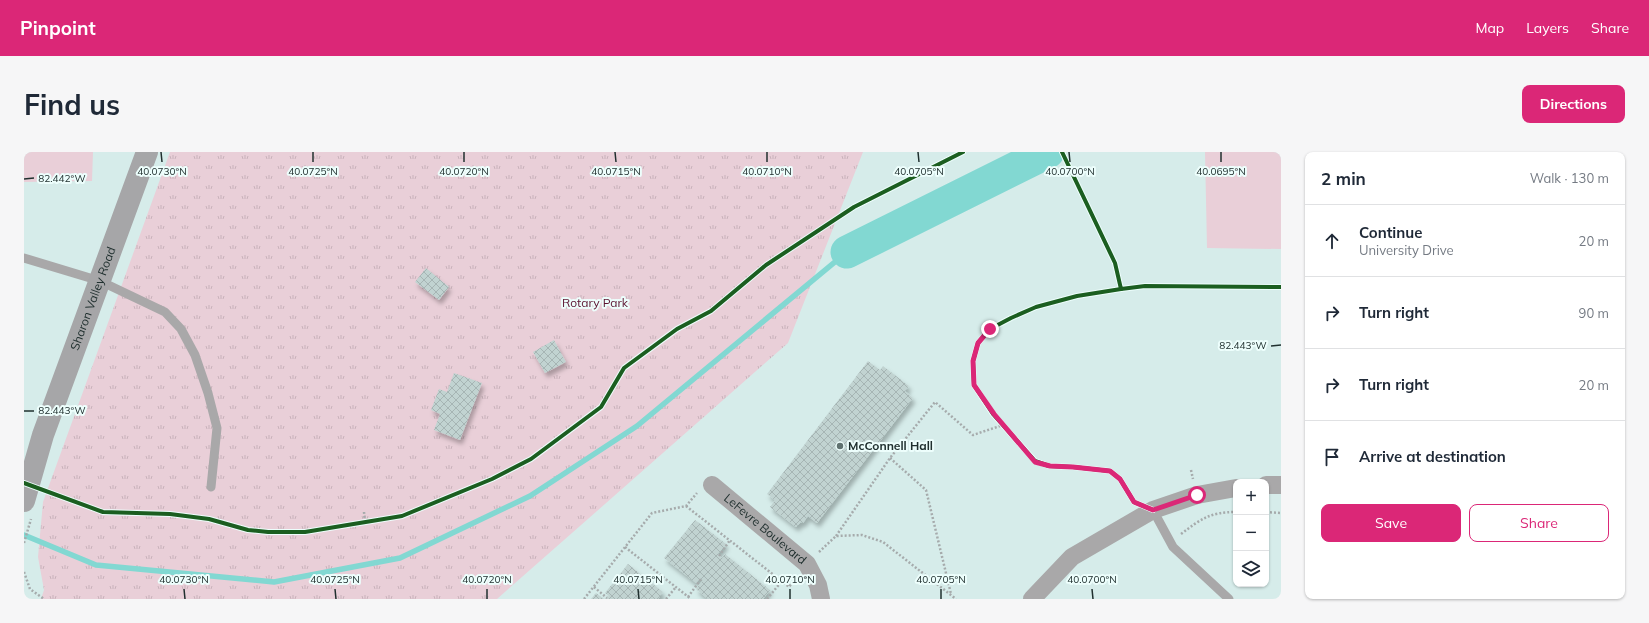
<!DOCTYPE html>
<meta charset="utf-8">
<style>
:root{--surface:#fff;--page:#f6f6f7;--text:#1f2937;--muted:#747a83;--line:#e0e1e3;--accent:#db2777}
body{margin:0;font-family:Mulish,sans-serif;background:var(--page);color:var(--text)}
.controls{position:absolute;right:12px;bottom:12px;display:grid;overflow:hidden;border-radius:8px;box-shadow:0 1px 3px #0004}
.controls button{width:36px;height:36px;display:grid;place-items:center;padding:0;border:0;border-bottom:1px solid var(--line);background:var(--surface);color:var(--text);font:20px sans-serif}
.stop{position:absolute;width:12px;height:12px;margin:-9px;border:3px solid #db2777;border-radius:50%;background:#fff}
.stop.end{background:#db2777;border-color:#fff;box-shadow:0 1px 4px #0008}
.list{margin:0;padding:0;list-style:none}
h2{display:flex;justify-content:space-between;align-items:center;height:52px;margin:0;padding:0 16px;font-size:17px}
h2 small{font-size:13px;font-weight:400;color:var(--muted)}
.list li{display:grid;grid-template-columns:26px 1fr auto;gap:12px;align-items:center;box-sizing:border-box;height:72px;padding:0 16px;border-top:1px solid var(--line)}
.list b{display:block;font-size:15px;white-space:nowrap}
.list p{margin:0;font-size:13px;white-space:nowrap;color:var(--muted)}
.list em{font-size:13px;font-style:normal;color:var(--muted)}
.actions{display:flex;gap:8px;padding:12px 16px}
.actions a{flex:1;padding:9px 0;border:1px solid var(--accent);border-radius:8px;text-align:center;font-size:14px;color:var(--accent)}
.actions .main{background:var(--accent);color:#fff}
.icon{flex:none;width:22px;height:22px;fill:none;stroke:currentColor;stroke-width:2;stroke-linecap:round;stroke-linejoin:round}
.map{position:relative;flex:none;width:1257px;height:447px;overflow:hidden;border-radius:8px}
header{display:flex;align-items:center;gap:24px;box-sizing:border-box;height:56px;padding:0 20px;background:var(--accent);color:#fff}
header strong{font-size:19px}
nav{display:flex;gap:22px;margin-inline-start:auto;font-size:14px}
.intro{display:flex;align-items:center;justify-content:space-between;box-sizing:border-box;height:96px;padding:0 24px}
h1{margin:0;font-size:28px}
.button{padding:10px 18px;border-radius:8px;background:var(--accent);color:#fff;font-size:14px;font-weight:700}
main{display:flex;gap:24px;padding:0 24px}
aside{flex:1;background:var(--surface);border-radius:8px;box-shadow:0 1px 3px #0004}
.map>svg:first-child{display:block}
.grass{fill:#e9cfd8}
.park{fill:url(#park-tufts)}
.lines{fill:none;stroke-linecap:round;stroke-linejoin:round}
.stream{stroke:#82d8d2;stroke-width:5.5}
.river{stroke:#82d8d2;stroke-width:33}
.building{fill:url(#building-cross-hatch);filter:url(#shadow)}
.path{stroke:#a6abac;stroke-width:2.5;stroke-dasharray:2 2;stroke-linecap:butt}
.lane{stroke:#a9a8a9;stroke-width:9}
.street{stroke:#a9a8a9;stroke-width:18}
.secondary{stroke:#a6a6a8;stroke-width:22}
.cycleway-casing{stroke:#edfefc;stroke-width:6}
.cycleway{stroke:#1b5e20;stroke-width:4}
.route{stroke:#db2777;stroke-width:5}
.ticks{fill:none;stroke:#20302f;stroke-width:1.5}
.poi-dot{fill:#607270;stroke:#edfefc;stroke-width:1.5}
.labels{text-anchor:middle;stroke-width:4;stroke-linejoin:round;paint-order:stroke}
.street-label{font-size:12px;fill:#20302f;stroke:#edfefc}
.park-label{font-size:12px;fill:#5b122f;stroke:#edfefc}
.poi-label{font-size:12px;font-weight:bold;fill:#20302f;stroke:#edfefc;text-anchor:start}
.ticks-label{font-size:10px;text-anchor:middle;fill:#20302f;stroke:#edfefc;stroke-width:4;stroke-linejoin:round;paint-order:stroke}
</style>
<header>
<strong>Pinpoint</strong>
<nav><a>Map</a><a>Layers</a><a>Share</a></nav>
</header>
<div class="intro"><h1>Find us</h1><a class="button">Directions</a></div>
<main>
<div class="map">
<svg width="1257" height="447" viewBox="0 0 1257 447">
<defs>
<pattern id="park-tufts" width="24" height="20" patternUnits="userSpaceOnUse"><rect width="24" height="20" fill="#e9cfd8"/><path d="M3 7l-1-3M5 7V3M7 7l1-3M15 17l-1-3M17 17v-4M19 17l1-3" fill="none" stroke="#c8b2ba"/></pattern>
<pattern id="building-cross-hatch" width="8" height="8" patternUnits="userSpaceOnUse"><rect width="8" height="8" fill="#c1d3d1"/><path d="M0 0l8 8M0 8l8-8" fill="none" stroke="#a6b5b4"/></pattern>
<filter id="shadow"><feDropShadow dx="2.5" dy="4.5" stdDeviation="2" flood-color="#0004"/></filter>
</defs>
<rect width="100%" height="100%" fill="#d6ecea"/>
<g class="grass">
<path d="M0,0H69L68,29L0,30Z"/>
<path d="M1181,0H1257V97L1183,96Z"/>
</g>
<path class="park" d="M146,0H839L764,191L473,447H17L20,438L14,405L19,350Z"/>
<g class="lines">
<path class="stream" d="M0,383L72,413L250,430L376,406L506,344L613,274L823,100"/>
<path class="river" d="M823,100L1024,0"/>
</g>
<g class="building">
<path d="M402,116L425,135L415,148L391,130Z"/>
<path d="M530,188L542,210L521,221L509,200Z"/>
<path d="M844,209L856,218L859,214L885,234L881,239L889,246L793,371L784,364L779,371L777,370L772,375L746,355L751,348L743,342Z"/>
<path d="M430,221L458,231L436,288L410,278L416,262L407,258L415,237L423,240Z"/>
<path d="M671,368L702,392L694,402L698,406L701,402L746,438L739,447H684L672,437L679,428L676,426L672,431L640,406Z"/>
<path d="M604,412L639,440L634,447H582L585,444L581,441Z"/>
<path d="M572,441L580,447H567Z"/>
</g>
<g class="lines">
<g class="path">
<path d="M866,306L902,338L927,442"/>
<path d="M1167,318L1169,327"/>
<path d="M662,354L765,435L770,428"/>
<path d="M340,360L341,370"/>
<path d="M1242,360L1257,361"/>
<path d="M1157,382C1177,367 1186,360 1212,360"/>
<path d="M812,384L866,306L911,250L949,283L979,273"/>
<path d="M0,391L7,367"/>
<path d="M601,395L667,447"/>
<path d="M795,400L812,384L838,383L859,390L932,447"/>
<path d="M695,404L706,388"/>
<path d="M0,420L6,437L20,447"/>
<path d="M570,435L583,446"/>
<path d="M664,445L677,427"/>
<path d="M560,447L628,361L662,354L673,341"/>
<path d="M642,447L652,435"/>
<path d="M743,447L758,429"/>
</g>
<g class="lane">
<path d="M0,106L76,129L141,160L157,177L171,203L184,241L193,276L187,335"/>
<path d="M1129,358L1149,395L1205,447"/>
</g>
<g class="street">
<path id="s1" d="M688,333L783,412L794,433L797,447"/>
<path d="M1242,333H1257"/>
<path d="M1008,447L1048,405L1129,358L1173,343L1212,336"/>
</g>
<path class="secondary" id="s2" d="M0,349L19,283L123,0"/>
<g class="cycleway-casing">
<g id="cycleway">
<path d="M1038,0L1091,111L1097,137L1121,134L1257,135"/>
<path d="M1097,137L1053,144L1012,155L987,166L966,177L954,191L949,209L950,233L969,262L1011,309L1025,314L1049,315L1086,319L1096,327L1110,350L1129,358"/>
<path d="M0,331L79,360L146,362L185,367L224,378L244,380H281L378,364L468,327L507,307L577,255L600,216L653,177L687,159L742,113L830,55L939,0"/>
</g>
</g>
<use href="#cycleway" class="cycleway"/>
</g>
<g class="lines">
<path class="route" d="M966,177L954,191L949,209L950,233L970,262L1011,310L1026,314L1049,315L1086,319L1096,327L1110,350L1129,358L1173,343"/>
</g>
<path class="ticks" d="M137,0L138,10M289,0V10M440,0V10M591,0L592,10M743,0V10M894,0L895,10M1045,0L1046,10M1197,0V10M0,27L10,26M1247,194L1257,193M0,259H10M160,437L161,447M311,437L312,447M463,437V447M614,437L615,447M766,437V447M917,437V447M1068,437L1069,447"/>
<circle class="poi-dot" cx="816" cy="294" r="4"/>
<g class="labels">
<g class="street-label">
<text dy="4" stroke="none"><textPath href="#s2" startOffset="214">Sharon Valley Road</textPath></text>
<text dy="4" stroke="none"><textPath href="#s1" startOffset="69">LeFevre Boulevard</textPath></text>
</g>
<g class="park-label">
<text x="571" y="155">Rotary Park</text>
</g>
<g class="poi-label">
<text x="824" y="298">McConnell Hall</text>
</g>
</g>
<g class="ticks-label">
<text x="138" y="23">40.0730°N</text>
<text x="289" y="23">40.0725°N</text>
<text x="440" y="23">40.0720°N</text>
<text x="592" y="23">40.0715°N</text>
<text x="743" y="23">40.0710°N</text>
<text x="895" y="23">40.0705°N</text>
<text x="1046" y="23">40.0700°N</text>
<text x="1197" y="23">40.0695°N</text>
<text x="38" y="30">82.442°W</text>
<text x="1219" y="197">82.443°W</text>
<text x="38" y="262">82.443°W</text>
<text x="160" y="431">40.0730°N</text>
<text x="311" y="431">40.0725°N</text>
<text x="463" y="431">40.0720°N</text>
<text x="614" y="431">40.0715°N</text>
<text x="766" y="431">40.0710°N</text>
<text x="917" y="431">40.0705°N</text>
<text x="1068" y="431">40.0700°N</text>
</g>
</svg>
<div class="controls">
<button>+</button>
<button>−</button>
<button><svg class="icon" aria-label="layers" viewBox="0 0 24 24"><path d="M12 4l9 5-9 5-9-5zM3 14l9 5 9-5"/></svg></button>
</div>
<div class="stop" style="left:1173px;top:343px"></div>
<div class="stop end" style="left:966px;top:177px"></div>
</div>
<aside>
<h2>2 min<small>Walk · 130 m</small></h2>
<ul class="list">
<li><svg class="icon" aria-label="ahead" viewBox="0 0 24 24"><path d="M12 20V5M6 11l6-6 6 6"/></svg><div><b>Continue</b><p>University Drive</p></div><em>20 m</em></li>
<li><svg class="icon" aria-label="right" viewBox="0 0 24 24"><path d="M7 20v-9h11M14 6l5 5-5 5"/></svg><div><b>Turn right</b></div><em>90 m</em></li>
<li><svg class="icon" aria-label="right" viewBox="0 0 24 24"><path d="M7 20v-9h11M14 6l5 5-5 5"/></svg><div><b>Turn right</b></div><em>20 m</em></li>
<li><svg class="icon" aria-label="arrive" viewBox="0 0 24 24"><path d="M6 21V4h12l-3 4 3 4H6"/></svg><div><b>Arrive at destination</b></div></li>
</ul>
<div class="actions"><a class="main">Save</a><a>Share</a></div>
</aside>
</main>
